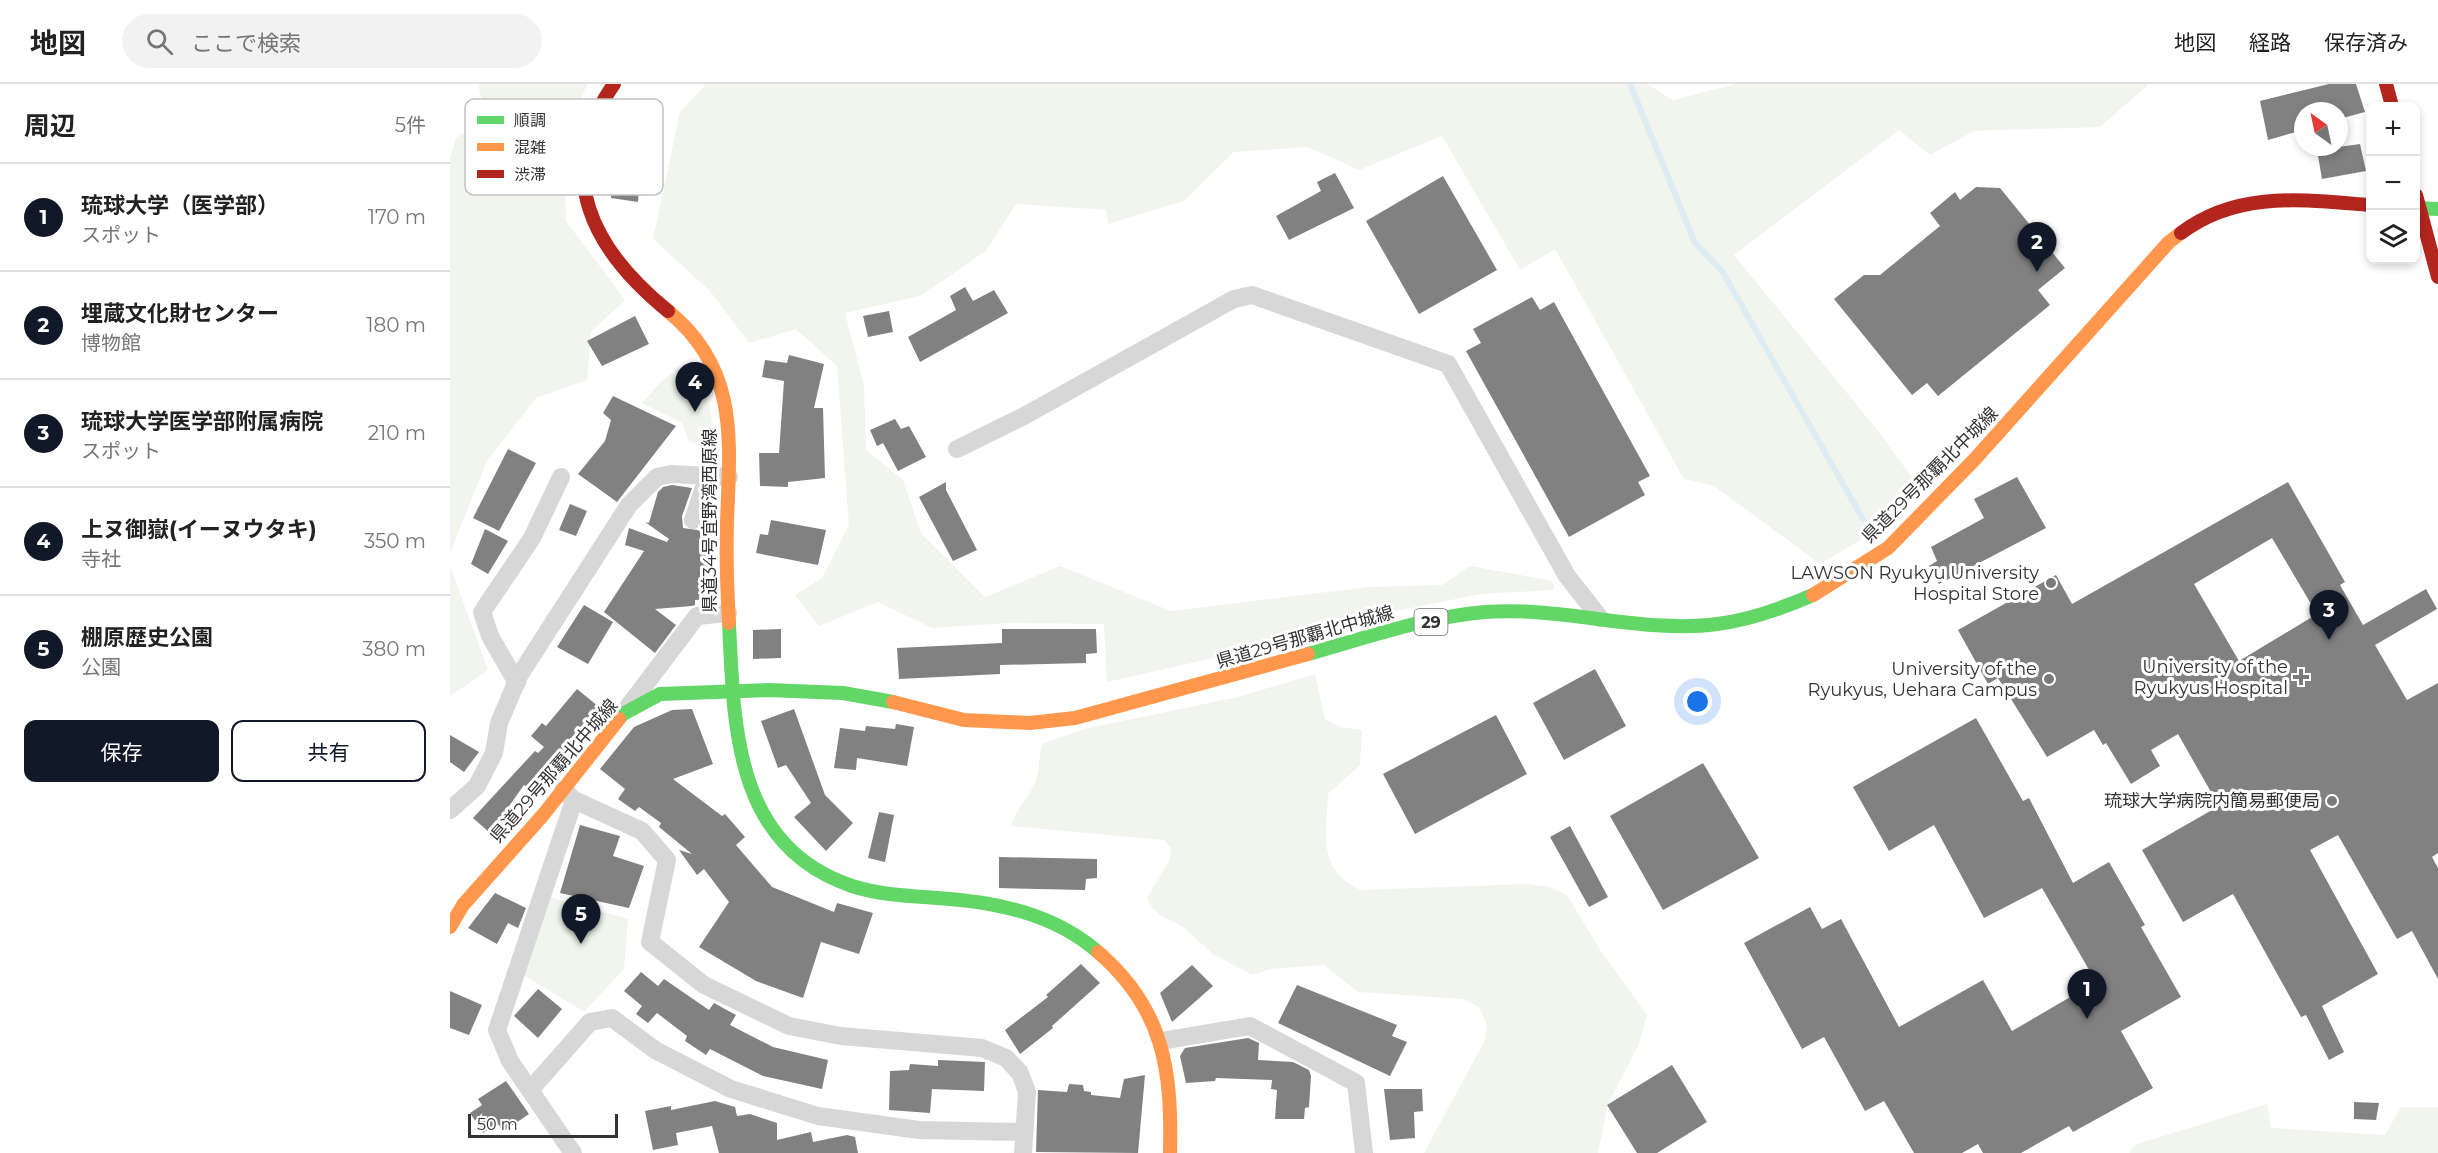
<!DOCTYPE html>
<html lang="ja">
<meta charset="utf-8">
<style>
:root{--surface:#fff;--page:#f2f2f2;--text:#222;--muted:#767676;--line:#e0e0e0;--accent:#111827}
body{margin:0;font-family:Montserrat,"Noto Sans JP",sans-serif;background:var(--page);color:var(--text)}
.controls{position:absolute;right:18px;top:18px;display:grid;overflow:hidden;border-radius:12px;box-shadow:0 3px 9px #0003}
.controls button{width:54px;height:54px;display:grid;place-items:center;padding:0;border:0;border-bottom:2px solid var(--line);background:var(--surface);color:var(--text);font:30px sans-serif}
.compass{position:absolute;left:1844px;top:18px;width:54px;height:54px;border-radius:50%;background:var(--surface);box-shadow:0 3px 9px #0003;rotate:327deg}
.scale{position:absolute;left:18px;bottom:15px;width:150px;box-sizing:border-box;padding-left:6px;border:3px solid #333;border-top:0;font-size:16px;line-height:21px;white-space:nowrap;color:#333;-webkit-text-stroke:4px #fff;paint-order:stroke}
.you{position:absolute;left:1248px;top:618px;width:21px;height:21px;margin:-15px;border:4px solid #fff;border-radius:50%;background:#1a73e8;box-shadow:0 0 0 9px #1a73e833}
.badge{display:grid;place-items:center;width:39px;height:39px;border-radius:50%;background:var(--accent);color:#fff;font-size:20px;font-weight:700}
.pin{position:absolute;translate:-50% -50px;filter:drop-shadow(0 2px 3px #0008)}
.pin::after{content:'';position:absolute;top:32px;width:21px;height:18px;background:inherit;clip-path:polygon(0 0,100% 0,50% 100%)}
.list{margin:0;padding:0;list-style:none}
h2{display:flex;justify-content:space-between;align-items:center;height:78px;margin:0;padding:0 24px;font-size:26px}
h2 small{font-size:20px;font-weight:400;color:var(--muted)}
.list li{display:grid;grid-template-columns:39px 1fr auto;gap:18px;align-items:center;box-sizing:border-box;height:108px;padding:0 24px;border-top:2px solid var(--line)}
.list b{display:block;font-size:22px;white-space:nowrap}
.list p{margin:0;font-size:20px;white-space:nowrap;color:var(--muted)}
.list em{font-size:20px;font-style:normal;color:var(--muted)}
.actions{display:flex;gap:12px;padding:18px 24px}
.actions a{flex:1;padding:14px 0;border:2px solid var(--accent);border-radius:12px;text-align:center;font-size:21px;color:var(--accent)}
.actions .main{background:var(--accent);color:#fff}
.icon{flex:none;width:33px;height:33px;fill:none;stroke:currentColor;stroke-width:2;stroke-linecap:round;stroke-linejoin:round}
.map{position:relative;flex:none;width:1988px;height:1069px;overflow:hidden}
header{display:flex;align-items:center;gap:36px;box-sizing:border-box;height:84px;padding:0 30px;background:var(--surface);border-bottom:2px solid var(--line)}
header strong{font-size:28px}
nav{display:flex;gap:33px;margin-inline-start:auto;font-size:21px}
.search{width:420px;height:54px;background:var(--page);display:flex;align-items:center;gap:15px;box-sizing:border-box;padding:0 21px;border-radius:33px;color:var(--muted);font-size:22px}
main{display:flex}
aside{flex:1;background:var(--surface)}
.map>svg:first-child{display:block}
.green{fill:#f1f5ed}
.lines{fill:none;stroke-linecap:round;stroke-linejoin:round}
.stream{stroke:#ddebf3;stroke-width:6}
.building{fill:#818181;fill-rule:evenodd}
.street{stroke:#d7d7d7;stroke-width:18}
.fast{stroke:#63d668;stroke-width:14}
.slow{stroke:#ff974d;stroke-width:14}
.jam{stroke:#b3261e;stroke-width:14}
.poi-dot{fill:#7a7a7a;stroke:#fff;stroke-width:2}
.labels{text-anchor:middle;stroke-width:6;stroke-linejoin:round;paint-order:stroke}
.shield{fill:#fff;stroke:#707070;stroke-width:1.5}
.shield-label{font-size:16px;font-weight:bold;fill:#333}
.street-label{font-size:18px;fill:#333;stroke:#fff}
.poi-label{font-size:18px;fill:#333;stroke:#fff;text-anchor:end}
.key{fill:#fff;stroke:#c2c2c2;stroke-width:1.5}
.key-label{font-size:16px;fill:#333}
</style>
<header>
<strong>地図</strong>
<div class="search"><svg class="icon" aria-label="search" viewBox="0 0 24 24"><circle cx="10" cy="10" r="6"/><path d="M15 15l6 6"/></svg>ここで検索</div>
<nav><a>地図</a><a>経路</a><a>保存済み</a></nav>
</header>
<main>
<aside>
<h2>周辺<small>5件</small></h2>
<ul class="list">
<li><span class="badge">1</span><div><b>琉球大学（医学部）</b><p>スポット</p></div><em>170 m</em></li>
<li><span class="badge">2</span><div><b>埋蔵文化財センター</b><p>博物館</p></div><em>180 m</em></li>
<li><span class="badge">3</span><div><b>琉球大学医学部附属病院</b><p>スポット</p></div><em>210 m</em></li>
<li><span class="badge">4</span><div><b>上ヌ御嶽(イーヌウタキ)</b><p>寺社</p></div><em>350 m</em></li>
<li><span class="badge">5</span><div><b>棚原歴史公園</b><p>公園</p></div><em>380 m</em></li>
</ul>
<div class="actions"><a class="main">保存</a><a>共有</a></div>
</aside>
<div class="map">
<svg width="1988" height="1069" viewBox="0 0 1988 1069">
<rect width="100%" height="100%" fill="#fff"/>
<g class="green">
<path d="M28,0H137L114,59L116,137L175,216L141,248L137,296L86,314L37,377L0,469V74L6,54L36,34Z"/>
<path d="M256,0H1197L1223,16L1286,0H1699L1650,43L1524,47L1480,71L1449,46L1284,171L1429,348L1469,403L1408,458L1370,480L1264,402L1234,395L1105,165L1070,186L992,52L909,86L858,63L784,68L734,117L658,140L656,126L566,120L536,167L470,212L395,229L414,301L416,366L453,396L471,449L535,513L610,482L721,527L918,503L992,501L1020,482L1103,497L1104,506L1031,510L871,542L759,575L657,598L654,540L560,539L482,544L428,518L369,542L345,511L372,494L399,441L387,282L346,245L299,259L260,207L203,155L230,28Z"/>
<path d="M229,283L243,288C262,322 265,325 258,364L239,357L232,339L192,319L211,298Z"/>
<path d="M0,482L38,586L0,612Z"/>
<path d="M865,590L875,635L891,643L912,646L910,681L878,710C876,752 867,785 911,806L1079,800L1100,803L1117,811L1151,867L1197,931L1189,960L1158,1020L1148,1069H974L1035,956L1037,941L1029,923L1013,915L908,908L874,881L821,885L803,891L764,871L733,843L710,831L701,823L697,814L720,775L721,764L714,756L561,742C566,724 584,708 587,692C590,681 589,671 592,660L634,645L788,613Z"/>
<path d="M100,813L178,835L174,885L134,928L75,892Z"/>
<path d="M1817,1020L1821,1044L1935,1051L1951,1023H1988V1069H1680L1684,1061Z"/>
</g>
<g class="lines">
<path class="stream" d="M1180,0L1245,159L1272,187L1413,435"/>
</g>
<g class="building">
<path d="M1879,0H1906L1915,28L1889,35V27H1853V46L1818,56L1810,17Z"/>
<path d="M170,23L191,26L192,55L188,118L161,114V97L156,95Z"/>
<path d="M1910,60L1916,87L1872,95L1867,66Z"/>
<path d="M885,89L904,124L839,156L826,132L871,107L867,98Z"/>
<path d="M993,92L1047,186L969,230L916,137Z"/>
<path d="M1526,103L1550,104L1615,184L1588,206L1600,221L1488,312L1477,299L1462,311L1384,215L1414,191H1430L1490,142L1480,129L1505,108L1510,116Z"/>
<path d="M515,203L523,217L544,206L558,229L470,278L458,253L506,226L500,212Z"/>
<path d="M1082,213L1090,226L1104,218L1200,392L1188,398L1195,411L1119,453L1016,267L1031,259L1023,245Z"/>
<path d="M439,227L443,248L418,253L413,232Z"/>
<path d="M185,232L199,260L152,282L137,257Z"/>
<path d="M339,271L374,280L364,324H373L375,394L338,398V403L310,402L309,369H329L334,297L312,293L315,276L337,279Z"/>
<path d="M163,312L226,342L167,418L128,390L155,357L161,336L153,329Z"/>
<path d="M445,335L451,345L459,342L476,373L448,387L433,359L427,362L420,346Z"/>
<path d="M58,365L86,379L49,447L23,434Z"/>
<path d="M1567,393L1596,444L1489,500L1479,482L1487,477L1481,463L1534,434L1524,415Z"/>
<path d="M496,398V406L527,466L503,477L469,413Z"/>
<path d="M1838,398L1895,498L1890,501L1913,541L1976,505L1987,525L1925,561L1957,616L1988,599V769L1982,773L1988,784V895L1962,847L1947,855L1888,751L1860,766L1928,890L1872,922L1894,968L1879,976L1856,931L1851,933L1783,810L1733,838L1692,766L1769,722L1728,650L1701,666L1710,682L1681,700L1656,659L1653,661L1644,646L1597,673L1548,594L1538,600L1508,546L1606,491L1622,520ZM1822,454L1867,530L1789,577L1744,500Z"/>
<path d="M222,401L242,404L232,432L233,444L262,448L259,515L245,516V521L242,522L205,525L226,541L205,569L154,528L194,467L175,461L179,444L217,458L219,455L195,438L199,439L208,408L213,403Z"/>
<path d="M120,420L137,427L126,452L109,446Z"/>
<path d="M321,436L376,446L368,481L306,469L310,450L318,451Z"/>
<path d="M35,445L58,457L38,490L21,480Z"/>
<path d="M134,521L163,538L138,580L107,563Z"/>
<path d="M331,545V574L303,575V546Z"/>
<path d="M552,545H646L647,569L636,570V579L550,581V590L449,595L447,564L552,559Z"/>
<path d="M1145,585L1176,642L1114,676L1083,619Z"/>
<path d="M127,605L154,627L88,711L74,701L40,749L23,734L85,667L88,669L94,663L81,652L92,639L96,642Z"/>
<path d="M242,625L263,680L223,695L272,732L275,730L295,753L286,761L322,803L384,828L387,819L423,829L409,870L371,858L353,914L306,897L249,863L279,818L254,785L247,791L229,766L242,770L209,743L211,739L189,723L185,727L168,715L175,705L150,685L184,643L222,626Z"/>
<path d="M344,625L375,711L403,739L376,767L344,733L361,719L336,681L328,684L311,637Z"/>
<path d="M1046,631L1077,690L965,750L933,690Z"/>
<path d="M1526,634L1573,717L1579,714L1623,799L1659,778L1695,841L1691,843L1731,913L1671,947L1703,1004L1623,1048L1619,1042L1571,1069H1533L1528,1060L1512,1069H1464L1434,1017L1415,1027L1374,953L1352,965L1294,859L1360,823L1372,845L1391,835L1449,943L1533,896L1562,947L1646,898L1592,804L1534,834L1484,741L1439,767L1403,703Z"/>
<path d="M446,640L464,643L457,682L407,674L406,686L384,684L390,644L415,647L416,642L445,645Z"/>
<path d="M0,651L29,668L14,688L0,678Z"/>
<path d="M1253,679L1309,774L1213,826L1160,732Z"/>
<path d="M429,728L444,731L435,778L418,774Z"/>
<path d="M130,741L170,752L163,772L194,782L179,824L110,809Z"/>
<path d="M1120,742L1158,813L1139,823L1100,753Z"/>
<path d="M549,773L647,775V794L636,795L635,806L549,804Z"/>
<path d="M45,809L76,824L68,844L58,839L47,860L18,844Z"/>
<path d="M631,880L650,899L602,942L603,944L570,970L555,946L598,913L596,911Z"/>
<path d="M742,881L763,902L722,938L710,909Z"/>
<path d="M191,888L208,902L214,895L259,926L264,919L286,931L280,941L323,963L378,976L372,1005L313,992L260,965L256,971L235,957L237,952L207,929L198,939L186,930L192,922L174,907Z"/>
<path d="M847,901L947,941L942,952L957,958L940,992L828,939Z"/>
<path d="M88,905L112,925L88,954L64,932Z"/>
<path d="M0,907L32,921L19,951L0,944Z"/>
<path d="M798,954L809,959L808,976L843,978L859,986L861,992L859,1023L855,1024L854,1035H825L827,1006L821,1005L822,996L766,994L765,997L736,999L730,972L735,964Z"/>
<path d="M488,976L535,978L534,1007L482,1005L480,1029L439,1026L440,987L459,986L460,980L488,982Z"/>
<path d="M1222,981L1257,1038L1207,1069H1187L1157,1021Z"/>
<path d="M695,991L688,1069L586,1068L588,1006L617,1008L619,1000L633,1001L634,1007L641,1008V1011L670,1014L674,995Z"/>
<path d="M56,997L79,1030L54,1047L47,1039L33,1049L20,1029L32,1021L28,1015Z"/>
<path d="M934,1005H972L973,1027L964,1028L965,1054L940,1056Z"/>
<path d="M265,1017L285,1023L287,1032L300,1030L327,1039V1056L361,1048L363,1058L397,1051L405,1053L408,1069H269L262,1042L226,1049L228,1061L203,1066L195,1027L221,1022V1026Z"/>
<path d="M1904,1018L1929,1019L1926,1036L1904,1035Z"/>
</g>
<g class="lines">
<g class="street">
<path d="M507,365L574,332L784,215L802,211L998,280L1117,492L1150,534"/>
<path d="M243,436L258,392"/>
<path d="M67,599L40,552L32,528L82,454L111,393"/>
<path d="M178,623L247,532L278,529"/>
<path d="M113,706L124,716L192,747L217,776L200,858L254,901L339,942L391,952L532,964L556,974L570,989L577,1008L573,1069"/>
<path d="M0,726L27,702L44,669L49,639L69,592L179,421L207,393L221,390L279,393"/>
<path d="M711,957L800,942L906,999L914,1069"/>
<path d="M81,1005L140,938L162,934L205,966L281,1005L368,1032L469,1046L574,1048"/>
<path d="M123,1069L60,977L47,946L124,716"/>
</g>
<g class="fast">
<path d="M1966,124L1988,125"/>
<path d="M279,539C284,643 284,762 402,802C430,811 460,812 488,814C546,818 603,829 648,868"/>
<path d="M858,570C915,554 975,533 1035,528C1112,522 1192,550 1267,540C1300,536 1333,524 1363,511"/>
<path d="M169,635L173,630L210,610L318,606L393,609L443,618"/>
</g>
<g class="slow">
<path d="M218,227C289,285 280,355 277,438C276,472 277,505 279,539"/>
<path d="M1363,511L1438,464L1525,375L1719,158L1731,149"/>
<path d="M443,618L514,636L580,639L625,634L858,570"/>
<path d="M0,843L13,821L93,731L169,635"/>
<path d="M648,868C714,925 722,986 720,1069"/>
</g>
<g class="jam">
<path d="M164,0C101,90 143,166 218,227"/>
<path d="M1936,0L1942,22"/>
<path d="M1966,111L1988,193"/>
<path d="M1731,149C1788,106 1854,116 1920,121"/>
</g>
</g>
<g class="poi-dot">
<circle cx="1601" cy="499" r="6"/>
<path d="M1848 584h6v6h6v6h-6v6h-6v-6h-6v-6h6z"/>
<circle cx="1599" cy="595" r="6"/>
<circle cx="1882" cy="717" r="6"/>
</g>
<g class="labels">
<rect class="shield" x="964.5" y="525" width="33" height="26" rx="4.5"/>
<g class="shield-label">
<text x="981" y="544">29</text>
</g>
<g class="street-label">
<text transform="translate(1480 391) rotate(-45)" y="6">県道29号那覇北中城線</text>
<text transform="translate(260 437) rotate(-90)" y="6">県道34号宜野湾西原線</text>
<text transform="translate(855 553) rotate(-16)" y="6">県道29号那覇北中城線</text>
<text transform="translate(104 687) rotate(-49)" y="6">県道29号那覇北中城線</text>
</g>
<g class="poi-label">
<text x="1589" y="495">LAWSON Ryukyu University<tspan x="1589" dy="21">Hospital Store</tspan></text>
<text x="1838" y="589">University of the<tspan x="1838" dy="21">Ryukyus Hospital</tspan></text>
<text x="1587" y="591">University of the<tspan x="1587" dy="21">Ryukyus, Uehara Campus</tspan></text>
<text x="1870" y="723">琉球大学病院内簡易郵便局</text>
</g>
</g>
<rect x="15" y="15" width="198" height="96" rx="9" class="key"/>
<rect x="27" y="32" width="27" height="8" fill="#63d668"/>
<rect x="27" y="59" width="27" height="8" fill="#ff974d"/>
<rect x="27" y="86" width="27" height="8" fill="#b3261e"/>
<g class="key-label">
<text x="64" y="42">順調</text>
<text x="64" y="69">混雑</text>
<text x="64" y="96">渋滞</text>
</g>
</svg>
<div class="controls">
<button>+</button>
<button>−</button>
<button><svg class="icon" aria-label="layers" viewBox="0 0 24 24"><path d="M12 4l9 5-9 5-9-5zM3 14l9 5 9-5"/></svg></button>
</div>
<svg class="compass" viewBox="-18 -18 36 36"><path d="M0-13l5 13h-10z" fill="#e53935"/><path d="M0 13l5-13h-10z" fill="#767676"/></svg>
<div class="scale">50 m</div>
<div class="you"></div>
<div class="pin badge" style="left:1637px;top:935px">1</div>
<div class="pin badge" style="left:1587px;top:188px">2</div>
<div class="pin badge" style="left:1879px;top:556px">3</div>
<div class="pin badge" style="left:245px;top:328px">4</div>
<div class="pin badge" style="left:131px;top:860px">5</div>
</div>
</main>
